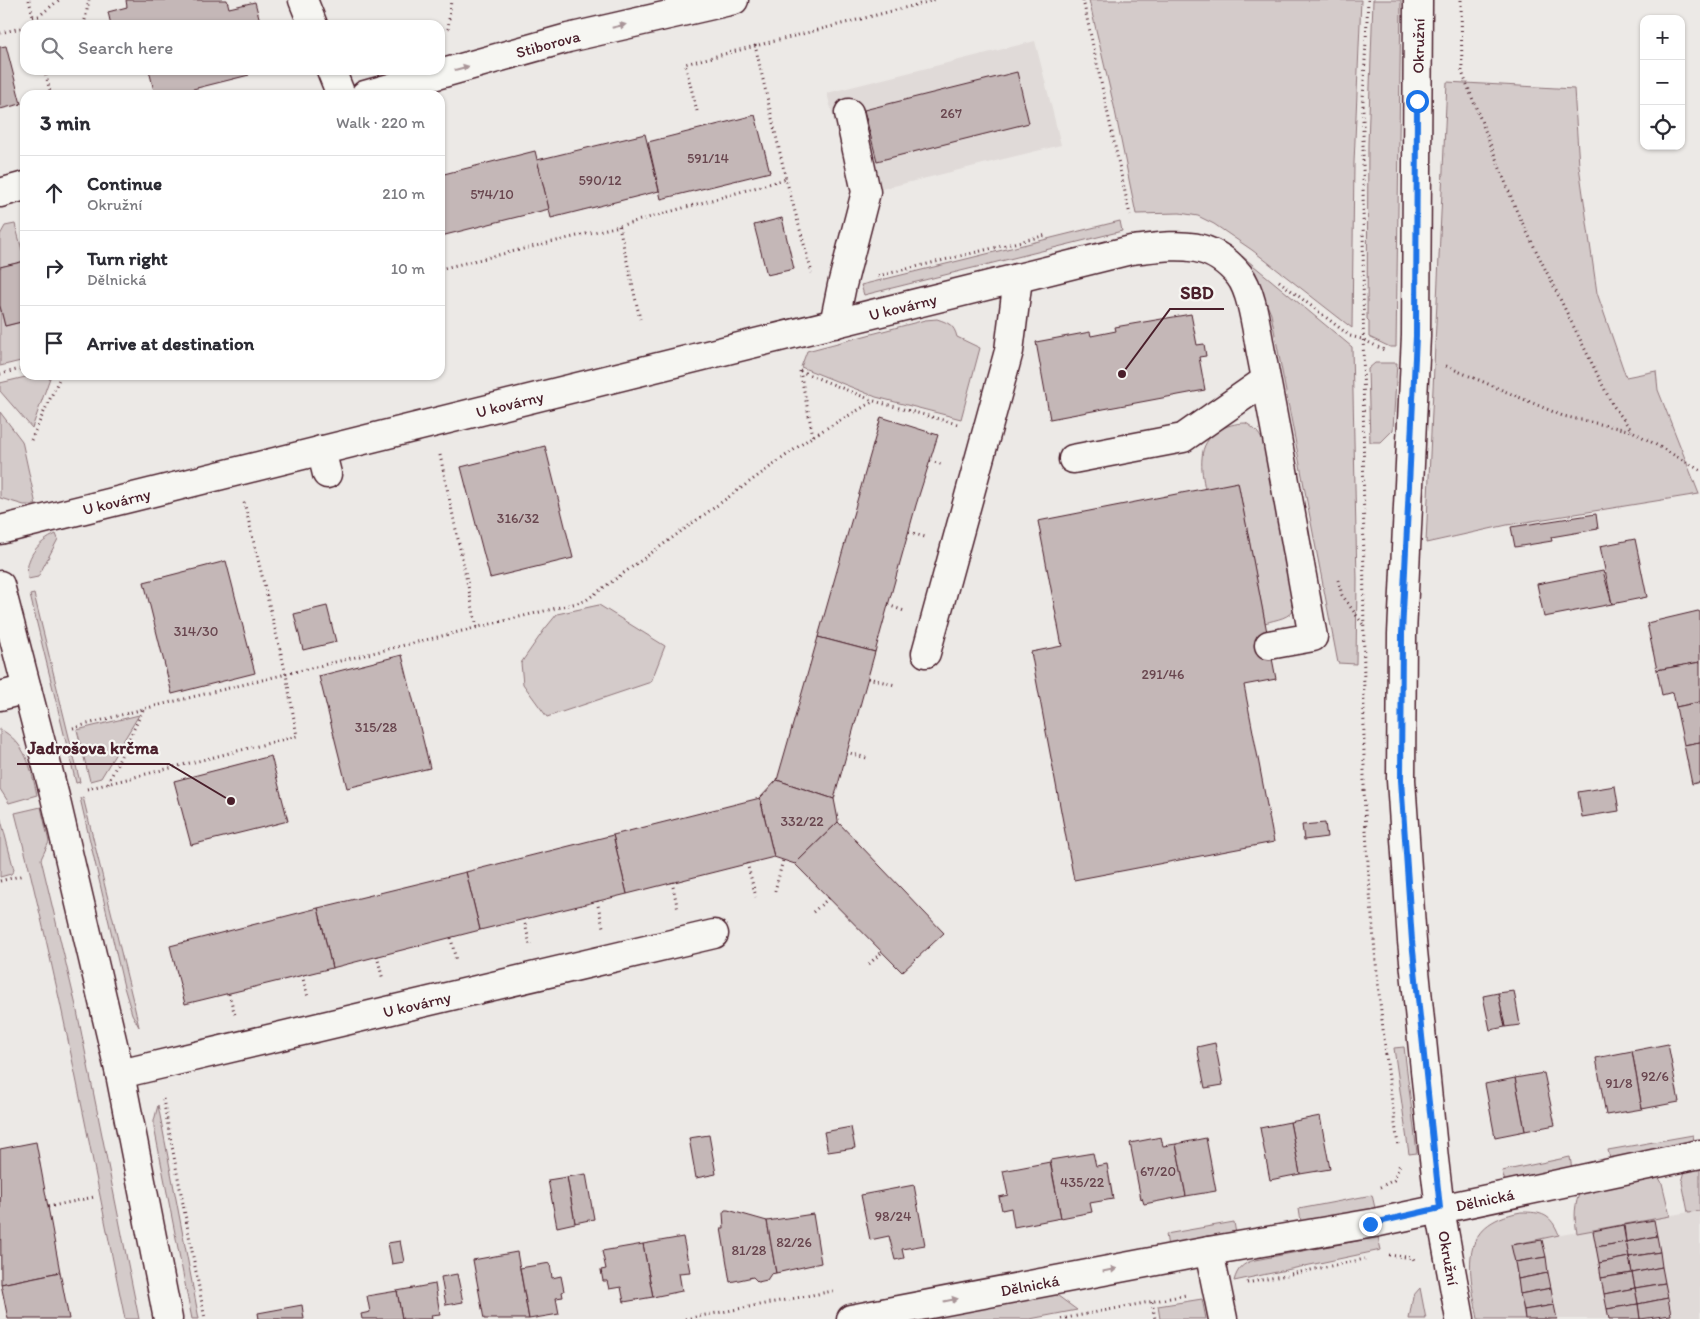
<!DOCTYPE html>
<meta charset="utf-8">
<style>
:root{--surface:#fff;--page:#f2f2f3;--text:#2b2b33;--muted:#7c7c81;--line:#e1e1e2}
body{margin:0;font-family:Itim,sans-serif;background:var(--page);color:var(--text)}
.controls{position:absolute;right:15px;top:15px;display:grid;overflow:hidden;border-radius:10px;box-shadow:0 1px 4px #0004}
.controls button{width:45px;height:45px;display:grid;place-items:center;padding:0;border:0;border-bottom:1px solid var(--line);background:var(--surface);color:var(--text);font:25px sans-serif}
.stop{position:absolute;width:15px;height:15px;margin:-11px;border:4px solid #1a73e8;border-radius:50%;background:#fff}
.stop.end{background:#1a73e8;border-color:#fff;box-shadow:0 1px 5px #0008}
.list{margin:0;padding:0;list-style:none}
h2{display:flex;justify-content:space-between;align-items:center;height:65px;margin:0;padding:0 20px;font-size:21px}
h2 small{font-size:16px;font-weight:400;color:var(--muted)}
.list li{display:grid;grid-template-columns:32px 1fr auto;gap:15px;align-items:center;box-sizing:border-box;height:75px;padding:0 20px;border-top:1px solid var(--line)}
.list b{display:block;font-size:19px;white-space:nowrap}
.list p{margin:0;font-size:16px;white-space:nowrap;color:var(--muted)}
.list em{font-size:16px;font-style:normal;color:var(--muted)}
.icon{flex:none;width:28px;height:28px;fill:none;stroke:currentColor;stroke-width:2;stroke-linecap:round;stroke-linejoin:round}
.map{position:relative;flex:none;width:1700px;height:1319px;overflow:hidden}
.search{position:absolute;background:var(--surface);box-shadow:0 1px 4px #0004;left:20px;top:20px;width:425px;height:55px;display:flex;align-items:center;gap:12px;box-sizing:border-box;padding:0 18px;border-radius:15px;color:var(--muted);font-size:19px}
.panel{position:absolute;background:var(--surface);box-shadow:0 1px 4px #0004;left:20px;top:90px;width:425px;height:290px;border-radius:15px}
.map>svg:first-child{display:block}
.built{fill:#e0dad8}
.green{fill:#d4cbca;stroke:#8f757a}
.building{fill:#c4b7b7;stroke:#4a1f2b}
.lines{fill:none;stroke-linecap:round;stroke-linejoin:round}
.minor-casing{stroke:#4a1f2b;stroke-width:31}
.path{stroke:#4a1f2b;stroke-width:3;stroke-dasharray:1 4;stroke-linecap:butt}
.minor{stroke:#f6f6f2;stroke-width:28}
.oneway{fill:#a99598}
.route{stroke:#1a73e8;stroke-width:6}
.labels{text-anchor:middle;stroke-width:4.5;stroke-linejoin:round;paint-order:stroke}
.number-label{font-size:14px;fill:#68454e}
.street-label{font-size:16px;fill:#4a1f2b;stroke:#f6f6f2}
.leader{fill:none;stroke:#4a1f2b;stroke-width:2}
.callout-dot{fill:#4a1f2b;stroke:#f6f6f2;stroke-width:2}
.callout-label{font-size:18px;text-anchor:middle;font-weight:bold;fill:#4a1f2b;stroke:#f6f6f2;stroke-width:4.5;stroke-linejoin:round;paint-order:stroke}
</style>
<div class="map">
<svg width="1700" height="1319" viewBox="0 0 1700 1319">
<rect width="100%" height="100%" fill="#ece9e6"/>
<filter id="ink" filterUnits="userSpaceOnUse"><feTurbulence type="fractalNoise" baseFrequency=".02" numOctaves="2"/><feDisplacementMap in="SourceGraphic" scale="10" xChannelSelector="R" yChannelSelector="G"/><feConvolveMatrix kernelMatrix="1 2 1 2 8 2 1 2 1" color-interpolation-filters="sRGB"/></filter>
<g filter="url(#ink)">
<g class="built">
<path d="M1035,41L1061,145L853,196L827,93Z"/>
<path d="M1700,1210V1319H1524L1511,1244Z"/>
</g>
<g class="green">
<path d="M1089,0H1361L1354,163L1352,328L1252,250L1214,224L1198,216L1180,213L1136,214L1114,106Z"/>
<path d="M1373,0H1401L1396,347H1390L1369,337V321L1367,319L1368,144Z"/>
<path d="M1447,82L1574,89L1579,166L1597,293L1626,377L1656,371L1658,390L1699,494L1507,525L1426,543Z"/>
<path d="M1120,221L1122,231L864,295L861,285Z"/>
<path d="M15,224L25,261L0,267V235L5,226Z"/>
<path d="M1242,256L1352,347L1357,580L1356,664L1338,663L1271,314L1258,284Z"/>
<path d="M0,306L5,326L25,321V360L0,366Z"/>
<path d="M937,319C949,323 954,325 957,337L980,348L961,419L876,397L801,367L807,351L925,320Z"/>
<path d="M1375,363H1397L1393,430L1381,442H1370L1368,369Z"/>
<path d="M34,375H51L32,428L0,391V383Z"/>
<path d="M0,412L22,441L36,505H24L0,498Z"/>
<path d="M1246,423C1258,430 1263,439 1267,452L1295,606C1291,619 1276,619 1265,623L1238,483L1205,489C1203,479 1201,468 1202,458C1203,434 1226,423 1246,423Z"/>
<path d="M56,534L58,539L38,577L28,579C24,558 38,542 56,534Z"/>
<path d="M34,594L80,782L76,783L30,595Z"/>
<path d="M599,605L665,646L651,682L547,717L523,684L521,663L544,630L557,614Z"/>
<path d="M139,715L101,778L90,781L77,730Z"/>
<path d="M0,729C26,743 31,768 37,795L9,803L0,789Z"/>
<path d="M83,797L134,1005L139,1027L132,1014L124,987L80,798Z"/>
<path d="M41,807L49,842L41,859L76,1006L139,1319H125C90,1150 59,980 15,813Z"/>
<path d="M0,816L14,870L11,874L0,877Z"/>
<path d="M1404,1047L1417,1153L1409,1154L1394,1048Z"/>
<path d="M158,1105L199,1319H192L154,1127V1121Z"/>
<path d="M1693,1135L1695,1147L1611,1163L1608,1150Z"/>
<path d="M1570,1157L1572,1169L1505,1182L1502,1171Z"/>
<path d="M1700,1162V1211L1688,1212L1682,1182L1685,1171Z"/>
<path d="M1656,1173L1662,1183L1670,1216L1577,1233C1574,1217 1574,1205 1581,1189Z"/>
<path d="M1372,1195L1375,1208L1301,1222L1299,1209Z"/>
<path d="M1521,1212C1542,1212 1551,1214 1559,1235L1512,1245L1525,1319H1478C1469,1270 1456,1224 1521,1212Z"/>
<path d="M1234,1222L1236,1234L1168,1247L1166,1234Z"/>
<path d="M1378,1237L1381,1250L1234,1281C1237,1269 1243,1263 1255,1260Z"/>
<path d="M1420,1288L1426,1319H1409L1413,1296Z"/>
<path d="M1050,1290L1077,1310L1030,1319H914Z"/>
<path d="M1202,1299L1206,1319H1160L1158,1306Z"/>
</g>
<g class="building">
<path d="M126,0H227L229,8L255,2L261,25H111L108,12L127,7Z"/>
<path d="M6,46L21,104L0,109V47Z"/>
<path d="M149,70H262L248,74L249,75L169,95H155Z"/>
<path d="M1017,72L1029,123L877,161L864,110Z"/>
<path d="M755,115L770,172L661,199L648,142Z"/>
<path d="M645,134L659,191L551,218L537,160Z"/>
<path d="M535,151L549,209L441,236L440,175Z"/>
<path d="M782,218L794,269L767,275L754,225Z"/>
<path d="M25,261V321L5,326L0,306V267Z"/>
<path d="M1191,314L1197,345L1204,344L1206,356L1199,357L1205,390L1050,419L1036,342L1090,332L1091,336L1116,331L1115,327Z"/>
<path d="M881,417L938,435L916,505L875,652L818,637Z"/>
<path d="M545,446L573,558L490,578L461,467Z"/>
<path d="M1238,482L1276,679L1244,685L1274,842L1074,880L1031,652L1062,646L1038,521Z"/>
<path d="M1596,514L1598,529L1551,537L1552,541L1515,547L1511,527Z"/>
<path d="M1635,539L1647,597L1612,604L1600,546Z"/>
<path d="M226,561L255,673L172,694L144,582Z"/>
<path d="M1603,571L1612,604L1544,617L1537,584Z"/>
<path d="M327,606L336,642L303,650L294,614Z"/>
<path d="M1698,611L1700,612V662L1657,670L1647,623Z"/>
<path d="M818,637L875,652L834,799L777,780Z"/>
<path d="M402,655L430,768L347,788L319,676Z"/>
<path d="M1700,662V702L1676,707L1673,692L1662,695L1657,670Z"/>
<path d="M1700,702V742L1684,745L1676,707Z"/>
<path d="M1700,742V782L1692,784L1684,745Z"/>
<path d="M271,756L288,821L191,845L174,781Z"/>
<path d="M777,780L834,799L838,820V822L795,864L774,857L760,798Z"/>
<path d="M1615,786L1619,811L1582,817L1578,792Z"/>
<path d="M760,798L774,857L627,894L613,835Z"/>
<path d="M838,822L944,933L902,972L795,864Z"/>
<path d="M1325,823L1327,837L1304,840L1302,825Z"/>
<path d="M613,835L627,894L480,930L466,872Z"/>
<path d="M466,872L480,930L332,968L318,908Z"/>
<path d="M318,908L332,968L185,1004L170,946Z"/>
<path d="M1514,991L1520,1025L1505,1027L1498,993Z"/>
<path d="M1498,993L1505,1027L1490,1030L1483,996Z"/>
<path d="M1215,1043L1223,1085L1205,1088L1197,1047Z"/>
<path d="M1668,1044L1679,1102L1642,1109L1632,1051Z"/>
<path d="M1632,1051L1642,1109L1606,1115L1596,1058Z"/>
<path d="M1544,1073L1555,1125L1525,1131L1515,1078Z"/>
<path d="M1515,1078L1525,1131L1495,1137L1485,1084Z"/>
<path d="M1320,1116L1330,1169L1300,1174L1290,1122Z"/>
<path d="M1290,1122L1300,1174L1270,1180L1260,1128Z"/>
<path d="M851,1127L855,1148L828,1152L824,1132Z"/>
<path d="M709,1135L716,1174L696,1178L689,1138Z"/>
<path d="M1161,1137L1163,1146L1176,1144L1186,1196L1144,1204L1142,1198L1141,1199L1130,1143Z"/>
<path d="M1206,1138L1216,1191L1186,1196L1176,1144Z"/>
<path d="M36,1142L60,1272L1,1284L0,1149Z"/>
<path d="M1093,1153L1096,1166L1107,1164L1113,1199L1090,1203L1092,1212L1061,1218L1050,1160Z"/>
<path d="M1050,1162L1061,1218L1014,1227L1011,1208L1002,1210L999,1197L1008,1195L1003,1171Z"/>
<path d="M586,1174L594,1219L575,1223L567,1177Z"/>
<path d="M567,1177L575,1223L557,1227L548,1180Z"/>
<path d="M914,1185L925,1245L902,1249L904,1258L895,1260L889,1236L870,1240L861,1195Z"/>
<path d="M725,1210H728L767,1221L776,1273L771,1274L767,1280L758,1282L753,1277L730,1282L721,1228H724L723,1213Z"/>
<path d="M813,1214L821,1263L776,1273L767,1221Z"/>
<path d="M1654,1220L1657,1236L1626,1242L1624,1225Z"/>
<path d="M1623,1225L1626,1242L1596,1247L1593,1231Z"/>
<path d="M1657,1236L1660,1252L1629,1257L1626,1242Z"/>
<path d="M683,1237L690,1272L679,1273L682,1291L653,1297L643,1244Z"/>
<path d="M1542,1240L1546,1257L1515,1262L1511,1245Z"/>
<path d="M400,1241L404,1262L392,1264L388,1243Z"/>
<path d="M1626,1242L1629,1257L1599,1263L1596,1247Z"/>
<path d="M643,1244L653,1297L624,1302L621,1287L609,1289L607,1281H603L601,1270L606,1269L602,1251Z"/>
<path d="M517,1252L529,1319H484L473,1260Z"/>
<path d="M1660,1252L1662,1267L1632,1273L1629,1257Z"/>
<path d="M1546,1257L1548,1273L1518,1279L1515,1262Z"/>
<path d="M1629,1257L1632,1273L1601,1278L1599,1263Z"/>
<path d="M550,1263L552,1278L561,1276L564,1291L562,1292L563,1297L556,1298L559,1314L529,1319L520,1268Z"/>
<path d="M1662,1267L1665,1283L1635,1288L1632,1273Z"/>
<path d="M60,1272L69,1319H8L1,1284Z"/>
<path d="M1548,1273L1551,1288L1520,1294L1518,1279Z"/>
<path d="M1632,1273L1635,1288L1604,1294L1601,1278Z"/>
<path d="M457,1274L463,1302L446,1305L441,1277Z"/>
<path d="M1665,1283L1668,1298L1638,1304L1635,1288Z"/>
<path d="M435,1284L440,1314L431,1315L432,1319H402L397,1291Z"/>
<path d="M1551,1288L1554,1305L1524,1310L1520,1294Z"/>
<path d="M1635,1288L1638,1304L1607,1309L1604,1294Z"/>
<path d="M397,1291L402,1319H362L361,1314L370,1312L367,1296Z"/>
<path d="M1668,1298L1671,1315L1640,1319L1638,1304Z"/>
<path d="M1638,1304L1640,1319H1609L1607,1309Z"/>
<path d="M302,1305L304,1319H259L258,1313Z"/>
<path d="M1554,1305L1557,1319H1525L1524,1310Z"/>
</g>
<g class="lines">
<g class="minor-casing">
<g id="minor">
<path d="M303,0L313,25"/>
<path id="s1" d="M1418,0L1416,336L1402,634L1401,780L1412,941L1434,1159L1440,1209L1460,1319"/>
<path d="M331,70L341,95"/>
<path id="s2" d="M365,95L568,38L734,0"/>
<path d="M0,193L25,186"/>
<path d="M834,324L842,285L866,192L849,113"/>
<path d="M321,450L327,474"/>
<path d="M1073,459L1183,438L1266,380"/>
<path id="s3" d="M0,530L1131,250C1173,246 1208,237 1239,275C1253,292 1257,335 1262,358C1280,451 1296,544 1313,637L1269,645"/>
<path d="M0,585L55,797L120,1074L168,1319"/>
<path d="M926,653L1009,351L1018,278"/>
<path d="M0,696L27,689"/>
<path id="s4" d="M120,1074L714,934"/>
<path d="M1209,1251L1223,1319"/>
<path id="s5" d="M851,1319L1209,1251L1374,1223L1700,1154"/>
</g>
</g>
<g class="path">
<path d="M29,0L35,25"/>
<path d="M1083,0L1130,215"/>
<path d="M1368,0L1363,100L1364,789C1369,908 1381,1027 1398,1145"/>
<path d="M1461,0L1462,72L1517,212L1612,404L1632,431"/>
<path d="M33,17L39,16L59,0"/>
<path d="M84,25L89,0"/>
<path d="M448,29L451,0"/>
<path d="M0,33L25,27"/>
<path d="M755,45L786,179L812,273"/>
<path d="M45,70L50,92"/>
<path d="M697,111L685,64L935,0"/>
<path d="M619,226L640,319"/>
<path d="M440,269L619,226L786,179"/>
<path d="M878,276L1047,235"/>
<path d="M1279,281L1350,336L1362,339L1384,350"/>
<path d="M1446,366L1563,416L1632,431L1700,470"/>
<path d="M800,371L874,401L957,424"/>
<path d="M800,371L813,436"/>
<path d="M0,374L25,368"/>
<path d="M31,440L61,375"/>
<path d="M440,455L477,628"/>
<path d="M930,461L944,465"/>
<path d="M909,532L925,537"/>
<path d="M1338,580L1342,595L1364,626"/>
<path d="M888,605L904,611"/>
<path d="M868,678L895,685"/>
<path d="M73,728L143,709L585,601L813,436L874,401"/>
<path d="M846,752L870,759"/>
<path d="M108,783L143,710"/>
<path d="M87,789L297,736L286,674L244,502"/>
<path d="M747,863L756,897"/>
<path d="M0,881L24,875"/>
<path d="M672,882L678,910"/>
<path d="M775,891L783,860"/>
<path d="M597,901L603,927"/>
<path d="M813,912L829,898"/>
<path d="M524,919L530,945"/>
<path d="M451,938L456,961"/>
<path d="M377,956L383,980"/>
<path d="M869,964L882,952"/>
<path d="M302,975L308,997"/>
<path d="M229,994L235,1015"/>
<path d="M163,1099L205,1319"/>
<path d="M1380,1187L1394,1180L1400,1164"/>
<path d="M48,1207L94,1197"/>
<path d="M1389,1255L1413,1258L1415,1262"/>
<path d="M1247,1283L1365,1259"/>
<path d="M1152,1302L1155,1319"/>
<path d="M685,1319L833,1291"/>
<path d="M1061,1319L1186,1295"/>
</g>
<use href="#minor" class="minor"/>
</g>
<defs><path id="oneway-solid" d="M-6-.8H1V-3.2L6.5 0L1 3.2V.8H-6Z" transform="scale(1.25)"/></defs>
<g class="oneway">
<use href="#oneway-solid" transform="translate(619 26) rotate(-13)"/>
<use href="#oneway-solid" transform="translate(462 68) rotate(-15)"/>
<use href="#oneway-solid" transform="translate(1110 1270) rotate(-11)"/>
<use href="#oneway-solid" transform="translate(951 1300) rotate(-11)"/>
</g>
</g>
<g class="lines" filter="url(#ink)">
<path class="route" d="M1370,1224L1440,1208L1412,941L1401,780L1402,634L1416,336L1417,101"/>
</g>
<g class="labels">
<g class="number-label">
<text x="951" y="118">267</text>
<text x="708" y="163">591/14</text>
<text x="600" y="185">590/12</text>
<text x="492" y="199">574/10</text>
<text x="518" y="523">316/32</text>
<text x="196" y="636">314/30</text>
<text x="1163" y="679">291/46</text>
<text x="376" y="732">315/28</text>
<text x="802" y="826">332/22</text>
<text x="1655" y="1081">92/6</text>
<text x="1619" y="1088">91/8</text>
<text x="1158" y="1176">67/20</text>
<text x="1082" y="1187">435/22</text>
<text x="893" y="1221">98/24</text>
<text x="794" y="1247">82/26</text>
<text x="749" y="1255">81/28</text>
</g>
<g class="street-label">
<text dy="6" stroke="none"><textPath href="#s2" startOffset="190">Stiborova</textPath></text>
<text transform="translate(1418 46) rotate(-89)" y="6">Okružní</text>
<text dy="6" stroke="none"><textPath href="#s3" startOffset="930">U kovárny</textPath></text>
<text dy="6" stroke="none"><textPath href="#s3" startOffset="525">U kovárny</textPath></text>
<text dy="6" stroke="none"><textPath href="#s3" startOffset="120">U kovárny</textPath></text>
<text dy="6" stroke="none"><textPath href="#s4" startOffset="305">U kovárny</textPath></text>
<text dy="6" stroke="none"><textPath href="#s5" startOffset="645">Dělnická</textPath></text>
<text dy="6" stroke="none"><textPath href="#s1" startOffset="1261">Okružní</textPath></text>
<text dy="6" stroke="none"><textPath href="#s5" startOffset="182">Dělnická</textPath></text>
</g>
</g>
<path class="leader" d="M1122 374L1170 309H1224M231 801L169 764H17"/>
<g class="callout-dot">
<circle cx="1122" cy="374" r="5"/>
<circle cx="231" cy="801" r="5"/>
</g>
<g class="callout-label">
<text x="1197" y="299">SBD</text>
<text x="93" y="754">Jadrošova krčma</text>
</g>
</svg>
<div class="controls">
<button>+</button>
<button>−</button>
<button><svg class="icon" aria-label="locate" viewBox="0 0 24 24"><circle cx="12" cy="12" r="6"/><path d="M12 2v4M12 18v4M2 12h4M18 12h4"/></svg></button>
</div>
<div class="stop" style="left:1417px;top:101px"></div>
<div class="stop end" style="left:1370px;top:1224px"></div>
<div class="search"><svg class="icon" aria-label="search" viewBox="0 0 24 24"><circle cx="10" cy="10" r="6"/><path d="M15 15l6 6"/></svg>Search here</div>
<section class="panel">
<h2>3 min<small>Walk · 220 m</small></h2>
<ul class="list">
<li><svg class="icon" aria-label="ahead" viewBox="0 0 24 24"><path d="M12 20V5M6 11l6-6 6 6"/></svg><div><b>Continue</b><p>Okružní</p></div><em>210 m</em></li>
<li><svg class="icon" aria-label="right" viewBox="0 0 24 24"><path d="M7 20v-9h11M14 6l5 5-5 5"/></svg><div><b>Turn right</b><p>Dělnická</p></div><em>10 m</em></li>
<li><svg class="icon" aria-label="arrive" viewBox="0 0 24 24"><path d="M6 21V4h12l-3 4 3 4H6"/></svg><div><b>Arrive at destination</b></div></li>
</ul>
</section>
</div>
